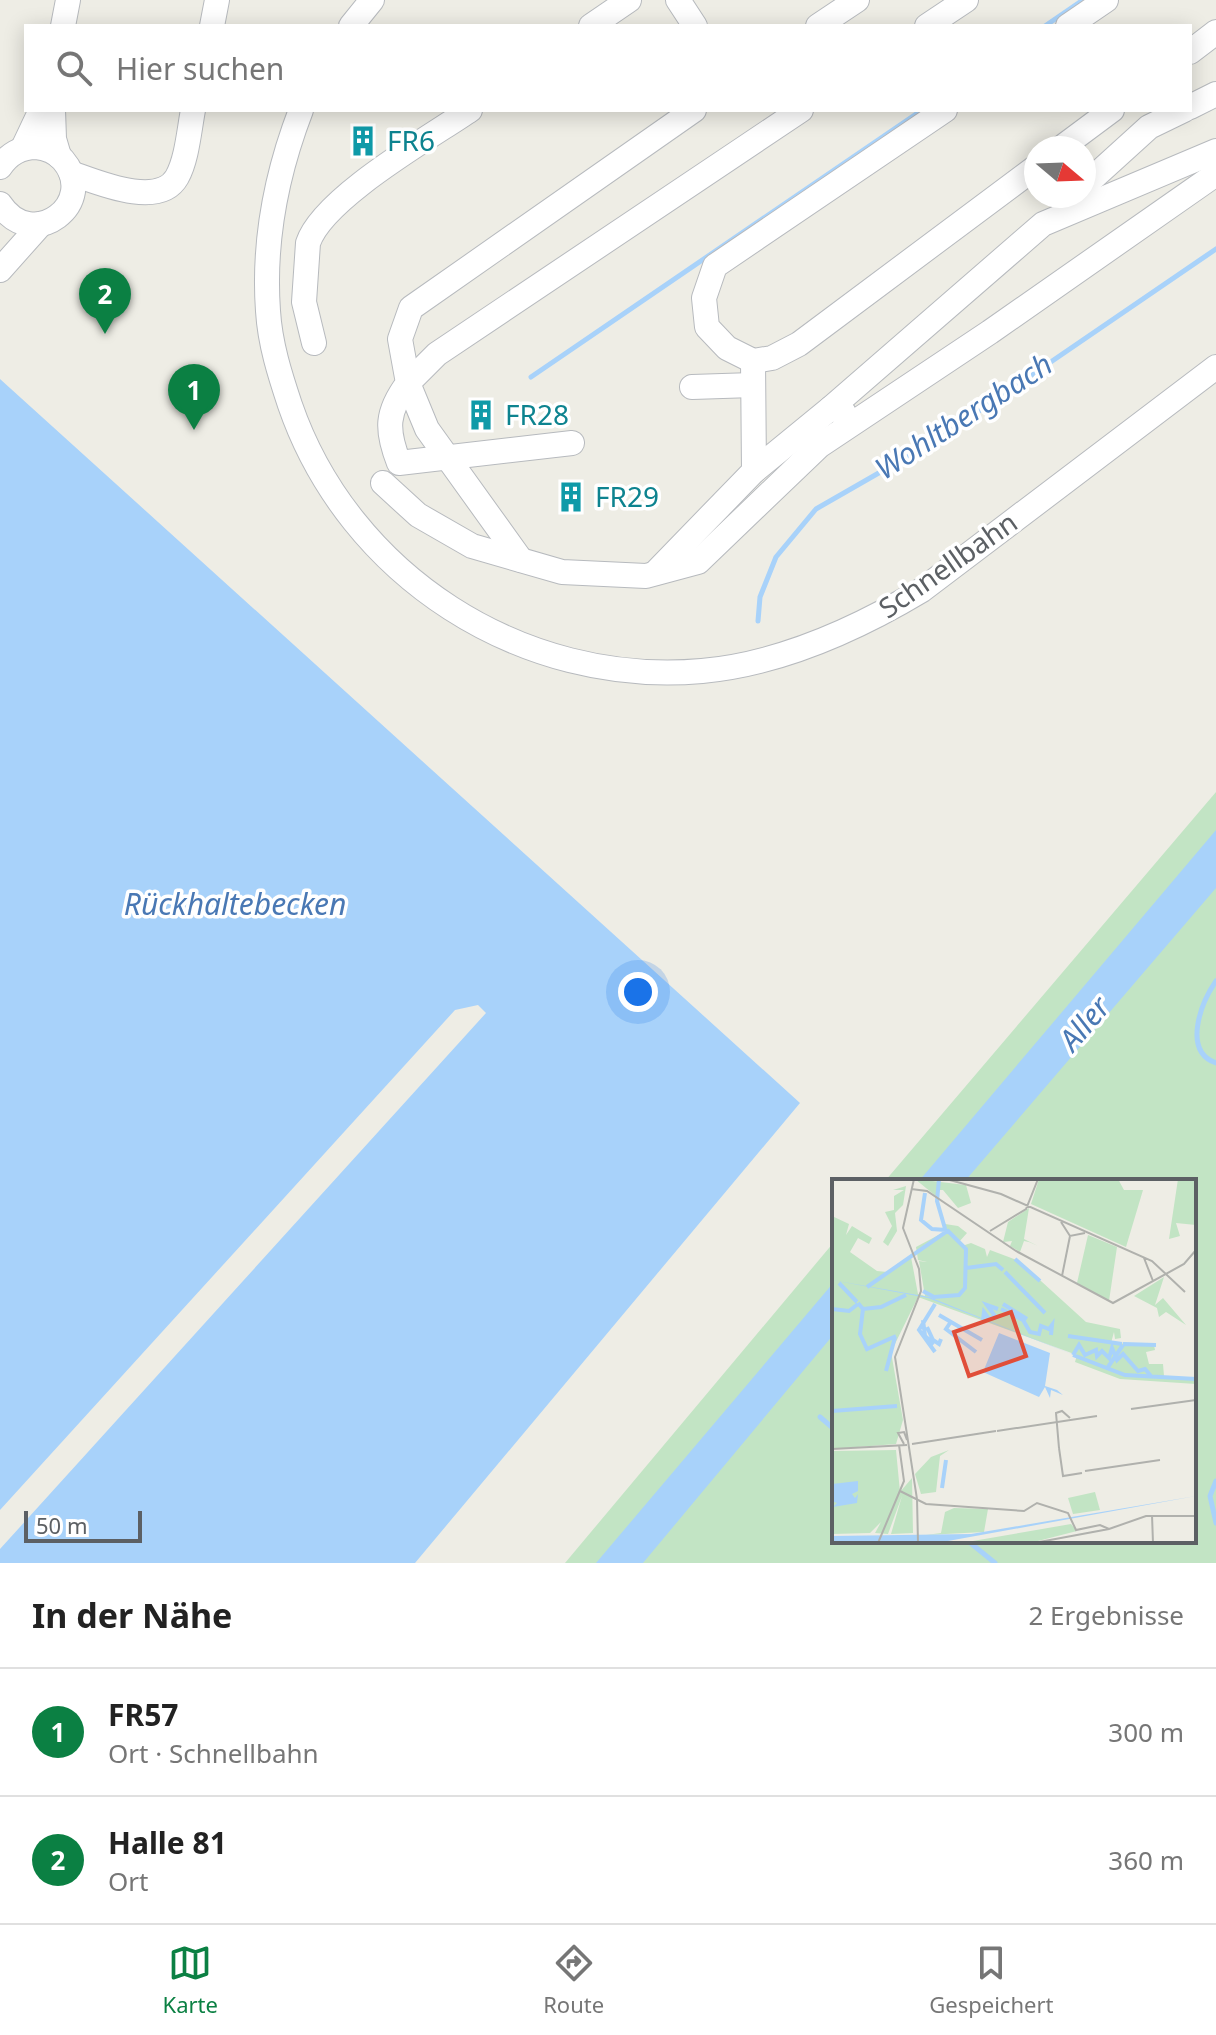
<!DOCTYPE html>
<html lang="de">
<meta charset="utf-8">
<style>
:root{--surface:#fff;--page:#f2f2f2;--text:#222;--muted:#767676;--line:#e0e0e0;--accent:#0b8043}
body{margin:0;font-family:"Noto Sans",sans-serif;background:var(--page);color:var(--text)}
.compass{position:absolute;left:1024px;top:136px;width:72px;height:72px;border-radius:50%;background:var(--surface);box-shadow:0 4px 20px #0003;rotate:109deg}
.scale{position:absolute;left:24px;bottom:20px;width:118px;box-sizing:border-box;padding-left:8px;border:4px solid #5c6064;border-top:0;font-size:22px;line-height:28px;white-space:nowrap;color:#5c6064;-webkit-text-stroke:6px #fff;paint-order:stroke}
.you{position:absolute;left:638px;top:992px;width:28px;height:28px;margin:-20px;border:6px solid #fff;border-radius:50%;background:#1a73e8;box-shadow:0 0 0 12px #1a73e833}
.badge{display:grid;place-items:center;width:52px;height:52px;border-radius:50%;background:var(--accent);color:#fff;font-size:26px;font-weight:700}
.pin{position:absolute;translate:-50% -66px;filter:drop-shadow(0 2px 4px #0008)}
.pin::after{content:'';position:absolute;top:42px;width:28px;height:24px;background:inherit;clip-path:polygon(0 0,100% 0,50% 100%)}
.list{margin:0;padding:0;list-style:none}
h2{display:flex;justify-content:space-between;align-items:center;height:104px;margin:0;padding:0 32px;font-size:34px}
h2 small{font-size:26px;font-weight:400;color:var(--muted)}
.list li{display:grid;grid-template-columns:52px 1fr auto;gap:24px;align-items:center;box-sizing:border-box;height:128px;padding:0 32px;border-top:2px solid var(--line)}
.list b{display:block;font-size:30px;white-space:nowrap}
.list p{margin:0;font-size:26px;white-space:nowrap;color:var(--muted)}
.list em{font-size:26px;font-style:normal;color:var(--muted)}
.icon{flex:none;width:44px;height:44px;fill:none;stroke:currentColor;stroke-width:2;stroke-linecap:round;stroke-linejoin:round}
.map{position:relative;flex:none;width:1216px;height:1563px;overflow:hidden}
.search{position:absolute;background:var(--surface);box-shadow:0 4px 20px #0003;left:24px;right:24px;top:24px;height:88px;display:flex;align-items:center;gap:20px;box-sizing:border-box;padding:0 28px;border-radius:0px;color:var(--muted);font-size:30px}
.sheet{height:360px;background:var(--surface)}
nav{display:flex;justify-content:space-around;align-items:center;box-sizing:border-box;height:112px;border-top:2px solid var(--line);background:var(--surface);font-size:22px;color:var(--muted)}
nav a{display:grid;justify-items:center;gap:4px}
nav .on{color:var(--accent)}
.map>svg:first-child{display:block}
.green{fill:#c2e4c4}
.water{fill:#a8d2fa}
.lines{fill:none;stroke-linecap:round;stroke-linejoin:round}
.stream{stroke:#a8d2fa;stroke-width:5}
.minor-casing{stroke:#b7babe;stroke-width:26}
.minor{stroke:#fff;stroke-width:24}
.labels{text-anchor:middle;stroke-width:7;stroke-linejoin:round;paint-order:stroke}
.culture-label{font-size:28px;fill:#0d838f;stroke:#fff;text-anchor:start}
.street-label{font-size:28px;fill:#5c6064;stroke:#fff}
.water-label{font-size:30px;font-style:italic;fill:#4978b4;stroke:#fff}
.inset-river{fill:none;stroke:#a8d2fa;stroke-width:4}
.inset-road{fill:none;stroke:#b0b1ad;stroke-width:2}
.view{fill:#e04e39;fill-opacity:0.15;stroke:#e04e39;stroke-width:4}
.inset-edge{fill:none;stroke:#5c6064;stroke-width:4}
</style>
<div class="map">
<svg width="1216" height="1563" viewBox="0 0 1216 1563">
<rect width="100%" height="100%" fill="#eeede5"/>
<path class="green" d="M1216,792V1563H565L834,1242V1541H1194V1181H885Z"/>
<g class="water">
<path d="M0,379L800,1103L415,1563H0V1549L486,1013L478,1005L455,1010L0,1510Z"/>
<path d="M1216,830V888L965,1181H919Z"/>
<path d="M834,1282V1334L643,1563H596Z"/>
</g>
<g class="lines">
<g class="stream">
<path d="M1045,26L1083,0"/>
<path d="M531,377L922,110"/>
<path d="M758,621L760,597L776,557L816,509L938,439L1216,249"/>
<path d="M1216,981C1201,1003 1182,1051 1216,1063"/>
<path d="M820,1417L834,1429"/>
<path d="M1216,1481L1210,1496L1216,1523"/>
<path d="M968,1541L995,1563"/>
</g>
<g class="minor-casing">
<g id="minor">
<path d="M678,0L695,26"/>
<path d="M63,26L68,0"/>
<path d="M212,26L217,0"/>
<path d="M351,26L372,0"/>
<path d="M591,26L629,0"/>
<path d="M818,26L857,0"/>
<path d="M927,26L966,0"/>
<path d="M1068,26L1106,0"/>
<path d="M1190,52L1216,32"/>
<path d="M1190,107L1216,94"/>
<path d="M53,110L54,139L59,156"/>
<path d="M301,110C276,175 263,241 268,311C270,344 280,375 290,405C349,576 522,687 702,671C779,664 857,629 922,590L1216,367"/>
<path d="M945,110L715,266L704,298L707,327L727,348L753,361L772,358L799,344L1036,167"/>
<path d="M23,148L41,110"/>
<path d="M1061,148L1112,110"/>
<path d="M0,167C8,155 21,147 36,147C47,148 56,152 63,160C99,202 33,254 0,204"/>
<path d="M71,173C97,182 159,209 177,177C187,159 189,131 193,110"/>
<path d="M1084,186L1149,127L1184,110"/>
<path d="M0,270L41,224"/>
<path d="M314,343L304,302L308,243C323,198 429,138 470,110"/>
<path d="M692,387L753,385"/>
<path d="M831,408L1043,224L1216,151"/>
<path d="M572,443L399,463C386,430 386,412 408,383L400,339L411,308L694,110"/>
<path d="M754,471L831,408L844,413"/>
<path d="M383,483L418,515L472,546L562,572L646,576L698,562L819,446L990,332L1216,174"/>
<path d="M521,560L427,429L408,383L437,354L801,110"/>
<path d="M655,573L754,471L753,361"/>
</g>
</g>
<use href="#minor" class="minor"/>
</g>
<defs>
<g id="building-bare" transform="scale(2.4)"><path d="M-4-6H4V6H1V3H-1V6H-4ZM-2.5-4.3h1.7v1.8h-1.7ZM.8-4.3h1.7v1.8H.8ZM-2.5-1h1.7V.8h-1.7ZM.8-1h1.7V.8H.8Z" fill="#0f9aa8" stroke="#fff" stroke-width="2.5" paint-order="stroke"/></g>
</defs>
<g fill-rule="evenodd">
<use href="#building-bare" x="363" y="141"/>
<use href="#building-bare" x="481" y="415"/>
<use href="#building-bare" x="571" y="497"/>
</g>
<g class="labels">
<g class="culture-label">
<text x="387" y="151">FR6</text>
<text x="505" y="425">FR28</text>
<text x="595" y="507">FR29</text>
</g>
<g class="street-label">
<text transform="translate(948 565) rotate(-35)" y="10">Schnellbahn</text>
</g>
<g class="water-label">
<text transform="translate(964 417) rotate(-33)" y="10">Wohltbergbach</text>
<text x="235" y="915">Rückhaltebecken</text>
<text transform="translate(1085 1024) rotate(-50)" y="10">Aller</text>
</g>
</g>
<g transform="translate(832 1179)">
<rect width="364" height="364" fill="#eeede5"/>
<path d="M83,0L134,6L139,24L126,29L111,11H105V18ZM207,0H286L292,11H311L294,68L199,25ZM346,0H364V46L344,44L348,57L337,60ZM74,7L71,26L63,34L65,52L56,67L51,63L60,47L53,33L62,31V17L72,11H61ZM197,29L192,60L206,67L205,75L206,67L197,63L192,62L188,73L178,67L180,62L171,63L176,43ZM0,37L17,45L14,56L20,47L40,59L37,65L26,59L18,73L45,92L55,93L79,78L86,115L93,117L87,82L95,83L86,81L84,68L114,52L113,45L126,47L135,54L127,63L130,67L139,64L153,70L155,78L158,71L187,82L254,143L288,150L289,159L283,160L282,153L279,164L322,166L323,171L314,173L317,185H331L332,197L364,199V205L288,200L243,183L245,176L86,118L59,173L71,241L64,265L0,270ZM256,56L285,68L277,122L245,104ZM332,98L323,126L331,119L354,146L334,133L327,138L325,129L302,117ZM64,271L68,313L80,299L81,354L59,355L70,317L56,355L43,354L49,343L38,354L0,355V272ZM117,271L108,277L104,313L89,315L83,295L99,278ZM263,313L268,331L241,335L236,319ZM122,329L156,330L152,353L94,356L109,354L113,333ZM239,345L245,352L198,364H129Z" fill="#c2e4c4"/>
<path d="M0,101L97,118L245,177L96,119ZM167,154L218,174L213,207L225,211L231,216L219,211L218,219L213,208L207,218L151,193ZM26,302V312L20,315L23,319L26,315L25,324L1,328L5,324L0,322V305ZM364,317L105,364L0,362V357L139,355Z" fill="#a8d2fa"/>
<path class="inset-river" d="M93,14L89,41L100,50L114,51M183,80L208,102M134,89L164,85L171,91M173,93L213,134M7,104L25,123M35,108L114,53L105,22L107,0M91,112L102,118L127,116L133,109L134,70L115,51M26,124L31,130L49,128L74,116M103,125L87,151L103,173M171,125L195,140M0,130L17,132L26,125M31,130L28,155L35,170L64,157M169,130L191,141L198,153L207,155L209,147L217,150L220,146L219,156M107,136L150,161M91,141L93,157L102,165M151,141L152,133L157,140L163,137L155,126L166,130M118,144L114,150L144,173M95,148L101,161L107,165L109,160M236,157L290,165M291,165L324,166M241,176L247,166L253,176L264,171L265,177L270,172L277,179L280,169L285,181L291,175L306,192L313,190L319,197M241,176L293,196L364,200M276,188L291,166M54,192L63,158M0,232L65,227M110,309L114,281"/>
<path class="inset-road" d="M82,0L71,49L87,90L89,112L63,178L85,320L86,364M114,0L169,15L320,82L353,113M79,10L95,12L184,72L281,124L352,85L364,71M229,43L238,57L253,54M158,52L194,30L206,0M312,79L321,102M230,97L238,57M299,230L364,221M165,252L265,237M72,265L66,254L72,253L75,261M80,265L164,252M227,269L224,234L230,232L238,239M227,269L231,297L250,294M0,270L75,266M253,292L328,281M68,312L94,325L192,332L205,324L236,334L244,351L268,346L277,350M320,336L321,364M46,364L72,302L67,266M202,364L277,350L314,337H364"/>
<path class="view" d="M179,133L194,177L137,197L122,153Z"/>
<rect width="364" height="364" class="inset-edge"/>
</g>
</svg>
<svg class="compass" viewBox="-18 -18 36 36"><path d="M0-13l5 13h-10z" fill="#e53935"/><path d="M0 13l5-13h-10z" fill="#767676"/></svg>
<div class="scale">50 m</div>
<div class="you"></div>
<div class="pin badge" style="left:194px;top:430px">1</div>
<div class="pin badge" style="left:105px;top:334px">2</div>
<div class="search"><svg class="icon" aria-label="search" viewBox="0 0 24 24"><circle cx="10" cy="10" r="6"/><path d="M15 15l6 6"/></svg>Hier suchen</div>
</div>
<section class="sheet">
<h2>In der Nähe<small>2 Ergebnisse</small></h2>
<ul class="list">
<li><span class="badge">1</span><div><b>FR57</b><p>Ort · Schnellbahn</p></div><em>300 m</em></li>
<li><span class="badge">2</span><div><b>Halle 81</b><p>Ort</p></div><em>360 m</em></li>
</ul>
</section>
<nav>
<a class="on"><svg class="icon" aria-label="map" viewBox="0 0 24 24"><path d="M3 6l6-2 6 2 6-2v14l-6 2-6-2-6 2zM9 4v14M15 6v14"/></svg>Karte</a>
<a><svg class="icon" aria-label="directions" viewBox="0 0 24 24"><path d="M12 3l9 9-9 9-9-9zM9 14v-3h6M13 9l2 2-2 2"/></svg>Route</a>
<a><svg class="icon" aria-label="saved" viewBox="0 0 24 24"><path d="M7 4h10v16l-5-4-5 4z"/></svg>Gespeichert</a>
</nav>
